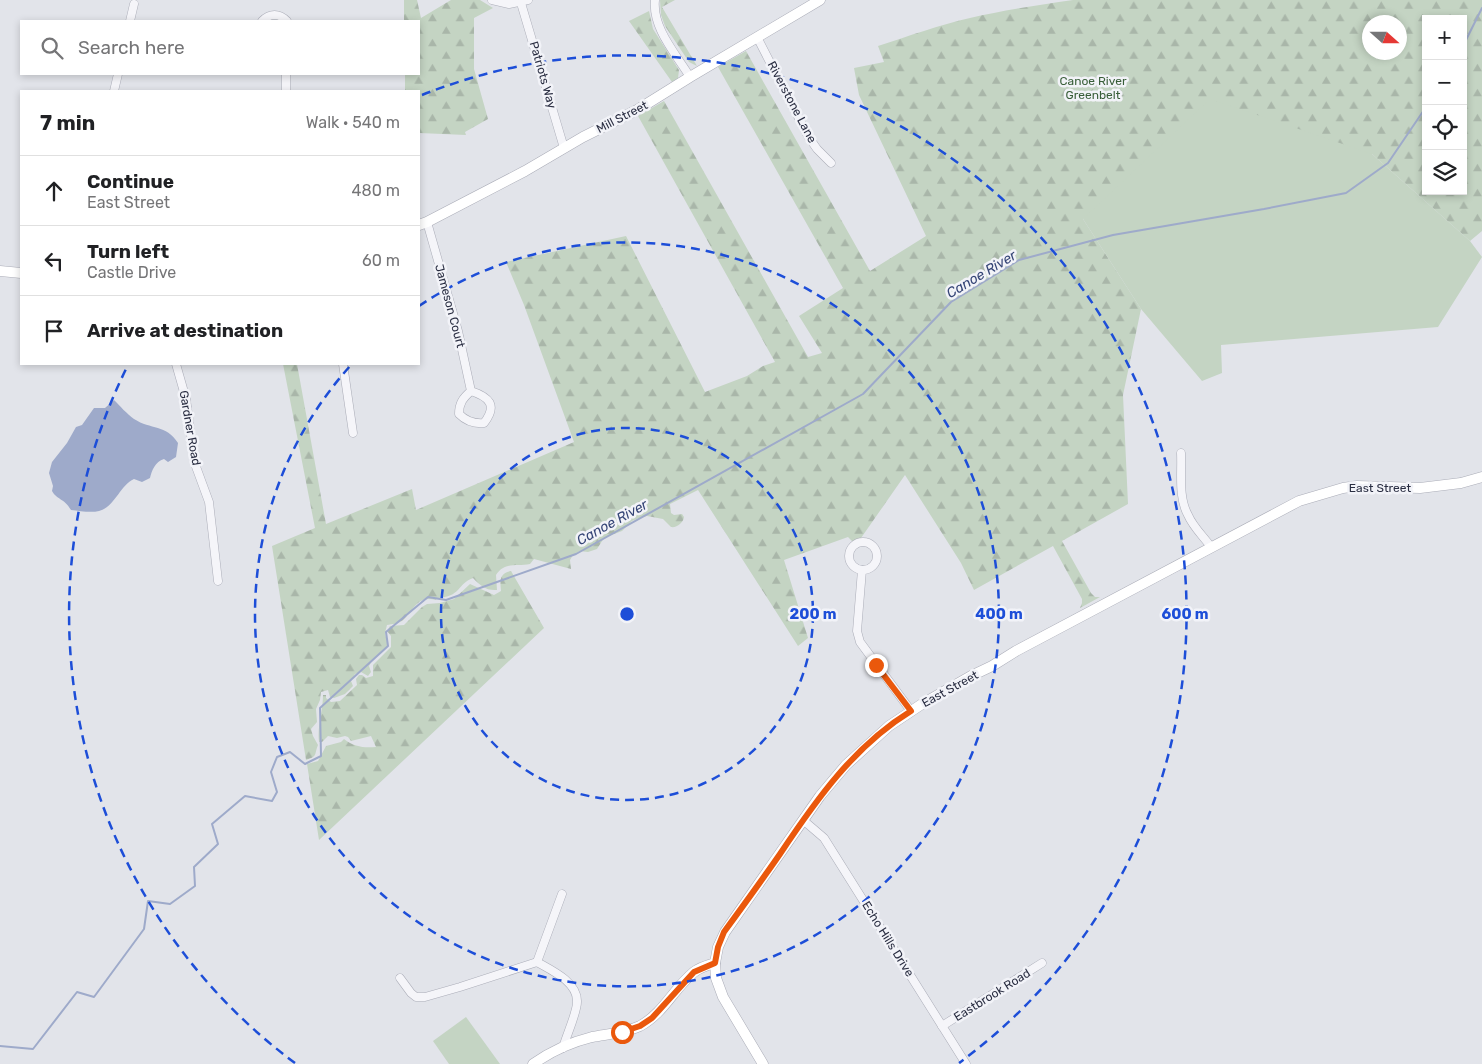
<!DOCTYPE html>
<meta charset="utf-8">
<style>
:root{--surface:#fff;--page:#f2f2f2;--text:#202124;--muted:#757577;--line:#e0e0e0}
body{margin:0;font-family:Rubik,sans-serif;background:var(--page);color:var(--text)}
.controls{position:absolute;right:15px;top:15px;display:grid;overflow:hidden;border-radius:0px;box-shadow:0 2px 8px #0003}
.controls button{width:45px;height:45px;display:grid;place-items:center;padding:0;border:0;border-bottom:1px solid var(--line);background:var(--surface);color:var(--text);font:25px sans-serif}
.compass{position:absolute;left:1362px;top:15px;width:45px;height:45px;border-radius:50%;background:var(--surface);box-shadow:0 2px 8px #0003;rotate:111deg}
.stop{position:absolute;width:15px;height:15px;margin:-11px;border:4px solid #ea580c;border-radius:50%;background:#fff}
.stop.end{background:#ea580c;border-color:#fff;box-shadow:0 1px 5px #0008}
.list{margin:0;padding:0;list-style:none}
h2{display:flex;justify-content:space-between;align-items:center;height:65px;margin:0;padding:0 20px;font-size:21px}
h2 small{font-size:16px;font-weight:400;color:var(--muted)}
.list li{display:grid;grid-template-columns:32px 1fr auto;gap:15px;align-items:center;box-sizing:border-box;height:70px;padding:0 20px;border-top:1px solid var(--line)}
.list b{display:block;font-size:19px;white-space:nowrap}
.list p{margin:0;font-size:16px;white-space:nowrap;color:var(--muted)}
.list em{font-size:16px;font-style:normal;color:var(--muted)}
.icon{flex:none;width:28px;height:28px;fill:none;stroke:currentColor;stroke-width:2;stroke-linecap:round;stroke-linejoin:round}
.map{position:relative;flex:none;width:1482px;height:1064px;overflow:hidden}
.search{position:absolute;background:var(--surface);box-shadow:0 2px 8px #0003;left:20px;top:20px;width:400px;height:55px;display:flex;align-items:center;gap:12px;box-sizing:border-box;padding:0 18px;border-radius:0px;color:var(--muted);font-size:19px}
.panel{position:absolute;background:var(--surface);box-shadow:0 2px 8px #0003;left:20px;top:90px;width:400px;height:275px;border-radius:0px}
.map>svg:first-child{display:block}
.forest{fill:url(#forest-firs);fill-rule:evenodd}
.park{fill:#c4d4c3}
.water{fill:#9eaaca}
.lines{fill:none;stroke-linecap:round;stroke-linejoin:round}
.stream{stroke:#9eaaca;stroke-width:2}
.street-casing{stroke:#abadb8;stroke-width:9}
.secondary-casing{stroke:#abadb8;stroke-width:11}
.street{stroke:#f5f5f9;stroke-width:8}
.secondary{stroke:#fff;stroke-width:10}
.route{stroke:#ea580c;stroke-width:6}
.ring{fill:none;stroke:#1d4ed8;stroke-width:2.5;stroke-dasharray:9 6}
.labels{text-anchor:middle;stroke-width:5;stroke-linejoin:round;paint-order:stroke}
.street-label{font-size:12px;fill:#2a2e42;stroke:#f2f3f8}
.park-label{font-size:12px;fill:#385e38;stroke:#f2f3f8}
.water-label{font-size:14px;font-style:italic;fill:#354576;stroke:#f2f3f8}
.centre{fill:#1d4ed8;stroke:#f2f3f8;stroke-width:2.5}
.ring-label{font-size:15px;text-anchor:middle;font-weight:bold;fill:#1d4ed8;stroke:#f2f3f8;stroke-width:5;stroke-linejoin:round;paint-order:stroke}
</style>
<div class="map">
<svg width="1482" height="1064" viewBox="0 0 1482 1064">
<defs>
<pattern id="forest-firs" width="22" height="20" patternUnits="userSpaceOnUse" patternTransform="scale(1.25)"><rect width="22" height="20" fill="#c4d4c3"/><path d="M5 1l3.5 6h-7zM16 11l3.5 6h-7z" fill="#a9b6a9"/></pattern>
</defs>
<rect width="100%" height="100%" fill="#e2e4ea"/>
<g class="forest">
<path d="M404,0H417L421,18L451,0H480L493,8L474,18V69L488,119L465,132L466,135L419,133V91H405V74H419V21H404Z"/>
<path d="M660,0H675L662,7L697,66L689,62L665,26L661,15Z"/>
<path d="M1073,0H1482V231L1470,241L1372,154L1083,219L1141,309L1123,395L1128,504L1062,541L1091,593L1095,597H1100L1080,608L1082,603V599L1053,546L974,590L961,563L905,475L861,538L853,542L848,537L784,560L808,638L798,646L698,490L670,504L671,513L674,515L682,514L684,517C683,523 677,528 671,527L663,519L647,516L639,518L632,521L622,531L604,538L597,549L588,552L580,551L573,555L570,560L571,569L534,559L530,564C517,567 505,561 496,575L497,590C486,591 480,585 473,578C457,584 461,597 437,598L436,600C417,595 415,609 403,620C399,624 392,624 387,625L385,633L388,646L373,659L369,666L371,672L368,676L361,672L355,674L351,681L353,686L345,694L334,698L330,697L328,690L321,692L320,700L316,709L317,722L311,729L313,736L318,745C314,755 318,756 306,760L272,546L315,528L283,364H297L326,524L412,489L416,510L574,442L524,305L506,262L626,236L705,392L747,376L763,366L775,362L638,116L664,101L808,357L822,353L799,316L843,288L718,67L746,51L870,271L926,236L859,95L854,68L884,62L878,46C909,36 939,25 970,18C1004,10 1039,5 1073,0ZM1426,19H1463V191H1426ZM1370,22H1400V52H1370Z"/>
<path d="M649,11L653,29L679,70L678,78L672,82L629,21Z"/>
<path d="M511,571L544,628L319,840L307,764L318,761L326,746L341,742L344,739C354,747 364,748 376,747L371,736L351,741L348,737L345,736L337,738L328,736L322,742H319C317,726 323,711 323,695H326V698L331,702L340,701L357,685L356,679L359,675H362L366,678L373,676V665L391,647V636L387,631L390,626L404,625L422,607L427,604L440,603L454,599L470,584L494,595L501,591C500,581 499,573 511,571Z"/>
</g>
<g class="park">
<path d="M1210,99L1372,154L1470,241L1482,257L1438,327L1221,345L1222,373L1202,381L1141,309L1083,219Z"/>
<path d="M466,1017L500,1064H449L433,1041Z"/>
</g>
<path class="water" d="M114,400C120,406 127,414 134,419C151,430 166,424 178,443L176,457L168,462L164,459C155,462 152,470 150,478L142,482L134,479C120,485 115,507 99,511C91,513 80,511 71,510C64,498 57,500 52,491L53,486L49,473L52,462L67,443L76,427L82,425L94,408H105Z"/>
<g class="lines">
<g class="stream">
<path d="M1463,46L1482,8"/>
<path d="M0,1046L33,1049L77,992L94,997L144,929L148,901L170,904L195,886L194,867L218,844L212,824L245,796L272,801L277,792L271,772L277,757L290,752L305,764L321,756L320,708L388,646L386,632L428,597L446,600L576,554L863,394L951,302L1019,260L1113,235L1264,209L1346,193L1388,163L1426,107"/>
</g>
<g class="street-casing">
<g id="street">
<path d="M492,0L509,4L528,0"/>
<path d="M655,0C652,28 676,54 690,77"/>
<path d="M521,3L564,148"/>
<path d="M130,21L134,4"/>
<path d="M262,21C270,13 279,13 287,21"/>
<path d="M757,37L808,136L817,149L831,163"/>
<path d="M286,74V91"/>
<path d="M114,91L118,74"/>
<path d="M427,222L458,331L471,391C489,397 498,405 484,423C474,424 466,421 459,414C459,403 463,398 471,391"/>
<path d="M176,364L186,399L195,464L209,502L218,581"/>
<path d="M343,364L353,433"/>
<path d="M1181,453C1182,473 1178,497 1188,515C1193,527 1204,537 1211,547"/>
<circle cx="863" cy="556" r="14"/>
<path d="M862,570L857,631L860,642L911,711"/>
<path d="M803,820L824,838L966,1064"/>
<path d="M537,962C551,970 578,982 577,1002C577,1013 566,1036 563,1048"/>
<path d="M400,978L411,993L416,997H425L460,987L537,962L562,894"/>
<path d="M942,1026L1042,963"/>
</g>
</g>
<g class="secondary-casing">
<g id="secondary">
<path d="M419,225L427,222L525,171L583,137L637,110L690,77L820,0"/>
<path d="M0,271L21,273"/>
<path d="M715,963L716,978L723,997L763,1064"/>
<path d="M533,1064C550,1052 572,1042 592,1037C608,1034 625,1033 640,1026C664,1013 674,988 694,972C700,967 708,965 715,963L718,947L725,932L820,796L846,765L889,726L922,704L971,676L992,666L1016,651L1299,501L1343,488L1357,486L1420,488L1461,483L1482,477"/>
</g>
</g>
<use href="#street" class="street"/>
<use href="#secondary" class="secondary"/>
</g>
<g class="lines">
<path class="route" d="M622,1032L640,1026L652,1018L694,972L715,963L718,947L724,932C743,906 762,880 780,854C816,800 854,746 911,711L876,665"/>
</g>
<g class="ring">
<circle cx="627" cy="614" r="186"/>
<path d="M419 306A372 372 0 1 1 351 365"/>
<path d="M295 1063A558 558 0 0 1 128 365M422 95A558 558 0 0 1 959 1063"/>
</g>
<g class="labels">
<g class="street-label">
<text transform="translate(543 75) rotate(74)" y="4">Patriots Way</text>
<text transform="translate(792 102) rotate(62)" y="4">Riverstone Lane</text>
<text transform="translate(622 117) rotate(-27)" y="4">Mill Street</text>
<text transform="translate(450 306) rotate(75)" y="4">Jameson Court</text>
<text transform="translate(190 428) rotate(80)" y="4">Gardner Road</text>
<text x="1380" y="492">East Street</text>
<text transform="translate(950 689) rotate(-29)" y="4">East Street</text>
<text transform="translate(888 939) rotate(58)" y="4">Echo Hills Drive</text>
<text transform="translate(992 995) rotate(-32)" y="4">Eastbrook Road</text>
</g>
<g class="park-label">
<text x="1093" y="85">Canoe River<tspan x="1093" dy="14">Greenbelt</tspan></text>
</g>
<g class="water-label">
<text transform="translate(981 274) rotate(-31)" y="5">Canoe River</text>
<text transform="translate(612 522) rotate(-29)" y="5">Canoe River</text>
</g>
</g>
<circle cx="627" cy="614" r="8" class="centre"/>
<g class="ring-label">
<text x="813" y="619">200 m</text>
<text x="999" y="619">400 m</text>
<text x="1185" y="619">600 m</text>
</g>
</svg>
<div class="controls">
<button>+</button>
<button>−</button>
<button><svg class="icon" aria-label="locate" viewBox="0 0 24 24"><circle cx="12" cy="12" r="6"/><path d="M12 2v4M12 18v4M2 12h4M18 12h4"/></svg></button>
<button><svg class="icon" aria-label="layers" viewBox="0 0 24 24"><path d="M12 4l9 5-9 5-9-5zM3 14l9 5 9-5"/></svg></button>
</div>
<svg class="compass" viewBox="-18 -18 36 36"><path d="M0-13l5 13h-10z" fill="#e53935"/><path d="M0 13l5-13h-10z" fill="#757577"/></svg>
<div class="stop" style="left:622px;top:1032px"></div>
<div class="stop end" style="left:876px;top:665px"></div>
<div class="search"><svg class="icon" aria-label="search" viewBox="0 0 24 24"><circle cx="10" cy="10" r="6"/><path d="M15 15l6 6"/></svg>Search here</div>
<section class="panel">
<h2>7 min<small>Walk · 540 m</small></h2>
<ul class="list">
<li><svg class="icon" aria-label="ahead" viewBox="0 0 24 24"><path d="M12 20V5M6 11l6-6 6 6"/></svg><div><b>Continue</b><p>East Street</p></div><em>480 m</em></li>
<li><svg class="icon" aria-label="left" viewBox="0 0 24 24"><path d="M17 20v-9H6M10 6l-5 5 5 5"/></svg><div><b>Turn left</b><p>Castle Drive</p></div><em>60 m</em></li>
<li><svg class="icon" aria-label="arrive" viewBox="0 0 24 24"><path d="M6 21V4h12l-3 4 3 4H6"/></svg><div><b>Arrive at destination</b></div></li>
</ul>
</section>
</div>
